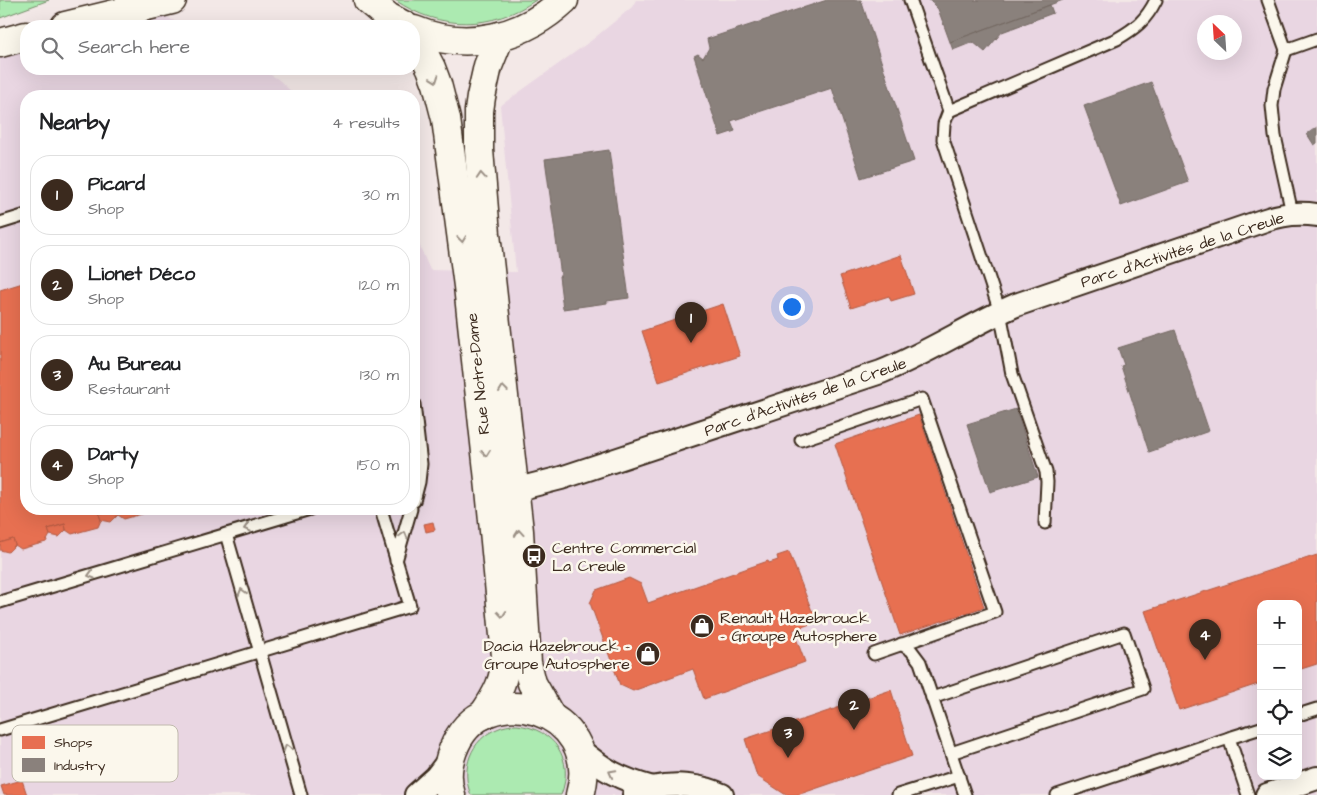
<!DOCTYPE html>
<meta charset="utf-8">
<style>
:root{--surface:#fff;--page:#f6f6f6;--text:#202124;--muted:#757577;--line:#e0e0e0;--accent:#3b2a1e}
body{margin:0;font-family:"Architects Daughter",sans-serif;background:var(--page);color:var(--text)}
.controls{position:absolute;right:15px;bottom:15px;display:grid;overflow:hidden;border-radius:10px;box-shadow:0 5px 20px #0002}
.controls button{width:45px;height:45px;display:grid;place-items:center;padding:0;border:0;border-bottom:1px solid var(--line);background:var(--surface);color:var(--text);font:25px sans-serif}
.compass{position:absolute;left:1197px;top:15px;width:45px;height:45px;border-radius:50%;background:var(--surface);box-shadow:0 5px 20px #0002;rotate:335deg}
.you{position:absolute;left:791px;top:306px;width:18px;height:18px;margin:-12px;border:4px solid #fff;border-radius:50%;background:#1a73e8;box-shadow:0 0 0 8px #1a73e833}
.badge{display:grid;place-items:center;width:32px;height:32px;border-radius:50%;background:var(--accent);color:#fff;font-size:16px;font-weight:700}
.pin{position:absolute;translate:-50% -41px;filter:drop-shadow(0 1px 2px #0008)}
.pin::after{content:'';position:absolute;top:26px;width:18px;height:15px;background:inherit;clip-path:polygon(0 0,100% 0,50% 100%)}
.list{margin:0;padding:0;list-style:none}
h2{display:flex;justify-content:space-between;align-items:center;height:65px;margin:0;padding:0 20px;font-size:21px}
h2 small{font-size:16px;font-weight:400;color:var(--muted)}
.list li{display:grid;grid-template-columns:32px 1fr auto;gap:15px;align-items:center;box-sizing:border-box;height:80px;margin:0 10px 10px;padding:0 10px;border:1px solid var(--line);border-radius:20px}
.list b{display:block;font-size:19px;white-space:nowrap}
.list p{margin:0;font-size:16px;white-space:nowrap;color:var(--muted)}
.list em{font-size:16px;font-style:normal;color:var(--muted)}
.icon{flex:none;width:28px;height:28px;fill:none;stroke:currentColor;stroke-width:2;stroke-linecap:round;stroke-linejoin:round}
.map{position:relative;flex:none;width:1317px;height:795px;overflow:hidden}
.search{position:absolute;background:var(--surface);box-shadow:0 5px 20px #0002;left:20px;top:20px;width:400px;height:55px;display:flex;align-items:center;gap:12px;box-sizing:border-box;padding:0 18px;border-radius:20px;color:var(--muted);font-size:19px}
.panel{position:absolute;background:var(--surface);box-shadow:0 5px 20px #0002;left:20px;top:90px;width:400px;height:425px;border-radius:20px}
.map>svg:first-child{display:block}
.built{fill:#e9d6e2;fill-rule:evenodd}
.green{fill:#aceab1;stroke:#748a68}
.shops{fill:#e76f51;stroke:#b35a42}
.industry{fill:#8a817c;stroke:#726760}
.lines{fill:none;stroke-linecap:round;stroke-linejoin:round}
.service-casing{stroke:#3b2a1e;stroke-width:15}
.minor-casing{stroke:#3b2a1e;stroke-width:26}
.secondary-casing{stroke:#3b2a1e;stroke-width:31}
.trunk-casing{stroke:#3b2a1e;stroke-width:31}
.service{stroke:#fbf7ec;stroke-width:11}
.minor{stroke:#fbf7ec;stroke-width:22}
.secondary{stroke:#fbf7ec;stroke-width:28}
.trunk{stroke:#fbf7ec;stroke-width:28}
.oneway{stroke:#9b9085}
.labels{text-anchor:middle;stroke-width:5;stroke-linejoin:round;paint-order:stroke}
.street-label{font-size:16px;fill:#3b2a1e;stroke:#fbf7ec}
.poi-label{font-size:16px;fill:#3b2a1e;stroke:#fbf7ec;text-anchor:start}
.key{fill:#fbf7ec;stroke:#c1baae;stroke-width:1}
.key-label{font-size:14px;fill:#3b2a1e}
</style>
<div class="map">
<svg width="1317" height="795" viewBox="0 0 1317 795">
<rect width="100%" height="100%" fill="#f3e8e7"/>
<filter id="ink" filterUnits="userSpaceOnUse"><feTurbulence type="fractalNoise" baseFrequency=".02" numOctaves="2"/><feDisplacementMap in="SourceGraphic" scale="10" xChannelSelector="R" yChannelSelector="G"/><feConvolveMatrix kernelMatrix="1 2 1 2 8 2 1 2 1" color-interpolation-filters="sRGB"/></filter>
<g filter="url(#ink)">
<g class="built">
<path d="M636,0H1317V795H0V56L26,49V69H260L278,79L296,96H26V509H414V233L430,270L516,272L500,106L592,40L632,7ZM1204,22H1234V52H1204ZM1261,604H1298V776H1261Z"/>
<path d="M158,12L183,26H108Z"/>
</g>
<g class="green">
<path d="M0,0H49L0,18Z"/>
<path d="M395,0H536C492,30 440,31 395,0Z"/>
<path d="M517,725C554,729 575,759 561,795H471C460,769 471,739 497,729C503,726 510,725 517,725Z"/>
</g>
<g class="shops">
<path d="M901,255L914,294L891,301L889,296L851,308L840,276Z"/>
<path d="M26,282V509H150L149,512L124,519L118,515L116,509L99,514L101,520L98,527L72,534L66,530L65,524L48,529L50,535L46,542L21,549L15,545L13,539L0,543V290Z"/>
<path d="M723,304L740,356L659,382L642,331Z"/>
<path d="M919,415L984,607L900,635L835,444Z"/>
<path d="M116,509L118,515L111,522L101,520L99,514Z"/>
<path d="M433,522L435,530L426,532L424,524Z"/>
<path d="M65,524L66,530L59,537L50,535L48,529Z"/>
<path d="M13,539L15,545L8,552L0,550V543Z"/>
<path d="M789,552L812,611L815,610L819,621L793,630L805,662L704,699L693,669L633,691L620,685L590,603L596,590L629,578L641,584L648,603L768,561L769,563L778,560L777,556Z"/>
<path d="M1317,555V664L1298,670V604H1261V683L1179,710L1145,611Z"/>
<path d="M891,690L912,756L797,795H786L757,776L745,739Z"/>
<path d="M22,780L27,795H4L1,786Z"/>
</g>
<g class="industry">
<path d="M827,0H861L914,161L861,178L832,88L731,121L735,131L720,136L694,56L698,54L703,58L709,48L707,39Z"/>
<path d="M929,0H1063L950,42L938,9Z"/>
<path d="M1050,5L1053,13L1002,32L985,52L973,42L953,50L950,42Z"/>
<path d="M1151,82L1188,182L1121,206L1084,106Z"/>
<path d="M1317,127V143L1314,145L1307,134Z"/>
<path d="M609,150L629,298L607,301V303L563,309L559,276H561L545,159Z"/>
<path d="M1175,330L1209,431L1149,452L1121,366L1124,365L1118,348Z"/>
<path d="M1016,409L1038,477L990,492L967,424Z"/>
</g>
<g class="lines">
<g class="service-casing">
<g id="service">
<path d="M910,0L949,111L944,124L943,139L1000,312L1012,374L1046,472L1047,482L1045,523"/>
<path d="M1268,0L1286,50L1274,89L1272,106L1275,136L1292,213"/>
<path d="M1286,50L1317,39"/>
<path d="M949,111L1117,39C1136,28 1146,20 1156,0"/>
<path d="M0,223L26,215"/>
<path d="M414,404L421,464L419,482L414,501"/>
<path d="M801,440L922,399L995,612L874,654"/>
<path d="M226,534L301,795"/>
<path d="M396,561L411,509"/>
<path d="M0,602L310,509"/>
<path d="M901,644L911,650L920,662L965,795"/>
<path d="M932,698L1124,633L1143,689L951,753"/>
<path d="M1298,715L1317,709"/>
<path d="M0,730L410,606L381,509"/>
<path d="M898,795L959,776"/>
<path d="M1057,795L1229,738"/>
<path d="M1248,795L1229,738L1261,728"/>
</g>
</g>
<g class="minor-casing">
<g id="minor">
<path d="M514,490L561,478L881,372C928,353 970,325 1016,305L1265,220C1282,214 1298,212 1317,215"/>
<path d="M578,748C603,770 620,779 653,788"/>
<path d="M416,795L436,777L449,760"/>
<path d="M634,795C640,793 646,790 652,788C675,783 701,785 722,795"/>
<path d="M1267,795L1317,778"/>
</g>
</g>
<g class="secondary-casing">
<g id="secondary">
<path d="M414,35L431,68L437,84L446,119L468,286L490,489L506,656C505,680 497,695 483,715"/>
<path d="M500,36L488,66L481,97L479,111V150L486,234L519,531L527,663L532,683L551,717"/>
<path d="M451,795C446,780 447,765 453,750C482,672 605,709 580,795"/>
</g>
</g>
<g class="trunk-casing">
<g id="trunk">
<path d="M368,0L388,17L405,26"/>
<path d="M65,26L172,0"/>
<path d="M414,30C467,52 523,38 564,0"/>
<path d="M0,43L26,36"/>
</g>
</g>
<use href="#service" class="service"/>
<use href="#minor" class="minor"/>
<use href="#secondary" class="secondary"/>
<use href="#trunk" class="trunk"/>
</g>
<defs><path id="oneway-chevron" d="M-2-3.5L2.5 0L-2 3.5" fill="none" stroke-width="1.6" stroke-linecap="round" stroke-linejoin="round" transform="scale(1.25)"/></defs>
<g class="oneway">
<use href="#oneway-chevron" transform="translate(435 79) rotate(70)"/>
<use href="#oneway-chevron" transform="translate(481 176) rotate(-94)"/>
<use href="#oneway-chevron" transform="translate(462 239) rotate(83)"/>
<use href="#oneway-chevron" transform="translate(503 389) rotate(-97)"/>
<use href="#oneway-chevron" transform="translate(486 453) rotate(84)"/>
<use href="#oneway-chevron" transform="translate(247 528) rotate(163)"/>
<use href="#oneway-chevron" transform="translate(519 533) rotate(-95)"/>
<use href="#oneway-chevron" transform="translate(404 535) rotate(-74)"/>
<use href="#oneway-chevron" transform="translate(91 575) rotate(163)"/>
<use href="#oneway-chevron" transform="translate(242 592) rotate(-106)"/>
<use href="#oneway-chevron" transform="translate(502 614) rotate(85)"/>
<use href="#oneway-chevron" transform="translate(287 748) rotate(-106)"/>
<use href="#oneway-chevron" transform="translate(612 773) rotate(-152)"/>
</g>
</g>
<defs>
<g id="bus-disc" transform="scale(1.25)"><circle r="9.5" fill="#3b2a1e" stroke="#fbf7ec"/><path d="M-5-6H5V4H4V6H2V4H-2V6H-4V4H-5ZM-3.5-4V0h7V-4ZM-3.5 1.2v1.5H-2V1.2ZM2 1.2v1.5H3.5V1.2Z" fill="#fff"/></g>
<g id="shop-disc" transform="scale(1.25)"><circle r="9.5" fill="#3b2a1e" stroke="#fbf7ec"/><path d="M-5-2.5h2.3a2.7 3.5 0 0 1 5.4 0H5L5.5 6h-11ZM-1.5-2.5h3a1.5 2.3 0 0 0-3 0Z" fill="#fff"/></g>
</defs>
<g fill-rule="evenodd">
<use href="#bus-disc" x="534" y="556"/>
<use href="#shop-disc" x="702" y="626"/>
<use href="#shop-disc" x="648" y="654"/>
</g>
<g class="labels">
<g class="street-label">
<text transform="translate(1182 249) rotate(-18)" y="6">Parc d'Activités de la Creule</text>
<text transform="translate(477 374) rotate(-96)" y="6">Rue Notre-Dame</text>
<text transform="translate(805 396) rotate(-19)" y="6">Parc d'Activités de la Creule</text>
</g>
<g class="poi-label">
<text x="552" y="553">Centre Commercial<tspan x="552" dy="18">La Creule</tspan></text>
<text x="720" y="623">Renault Hazebrouck<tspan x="720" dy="18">- Groupe Autosphere</tspan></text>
<text x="630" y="651" text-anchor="end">Dacia Hazebrouck -<tspan x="630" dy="18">Groupe Autosphere</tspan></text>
</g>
</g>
<rect x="12" y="725" width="166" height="57" rx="8" class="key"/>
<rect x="22" y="736" width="23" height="13" fill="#e76f51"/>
<rect x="22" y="758" width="23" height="14" fill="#8a817c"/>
<g class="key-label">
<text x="54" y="747">Shops</text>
<text x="54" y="770">Industry</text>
</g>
</svg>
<div class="controls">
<button>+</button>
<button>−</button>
<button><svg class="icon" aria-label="locate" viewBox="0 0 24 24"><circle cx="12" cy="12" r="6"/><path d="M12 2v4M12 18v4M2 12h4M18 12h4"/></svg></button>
<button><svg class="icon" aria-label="layers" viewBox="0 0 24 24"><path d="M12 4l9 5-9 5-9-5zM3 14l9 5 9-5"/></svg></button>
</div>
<svg class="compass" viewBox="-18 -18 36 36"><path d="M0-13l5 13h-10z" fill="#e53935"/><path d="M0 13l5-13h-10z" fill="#757577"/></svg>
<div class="you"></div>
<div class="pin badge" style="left:691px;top:343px">1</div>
<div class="pin badge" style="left:854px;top:730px">2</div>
<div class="pin badge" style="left:788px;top:758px">3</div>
<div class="pin badge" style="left:1205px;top:660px">4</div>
<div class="search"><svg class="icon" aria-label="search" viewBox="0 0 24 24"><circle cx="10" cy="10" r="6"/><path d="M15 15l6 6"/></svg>Search here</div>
<section class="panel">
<h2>Nearby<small>4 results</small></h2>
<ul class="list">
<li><span class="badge">1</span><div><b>Picard</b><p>Shop</p></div><em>30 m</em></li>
<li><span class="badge">2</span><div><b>Lionet Déco</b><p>Shop</p></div><em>120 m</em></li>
<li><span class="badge">3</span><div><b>Au Bureau</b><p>Restaurant</p></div><em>130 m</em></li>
<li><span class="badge">4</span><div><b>Darty</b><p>Shop</p></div><em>150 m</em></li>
</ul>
</section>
</div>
